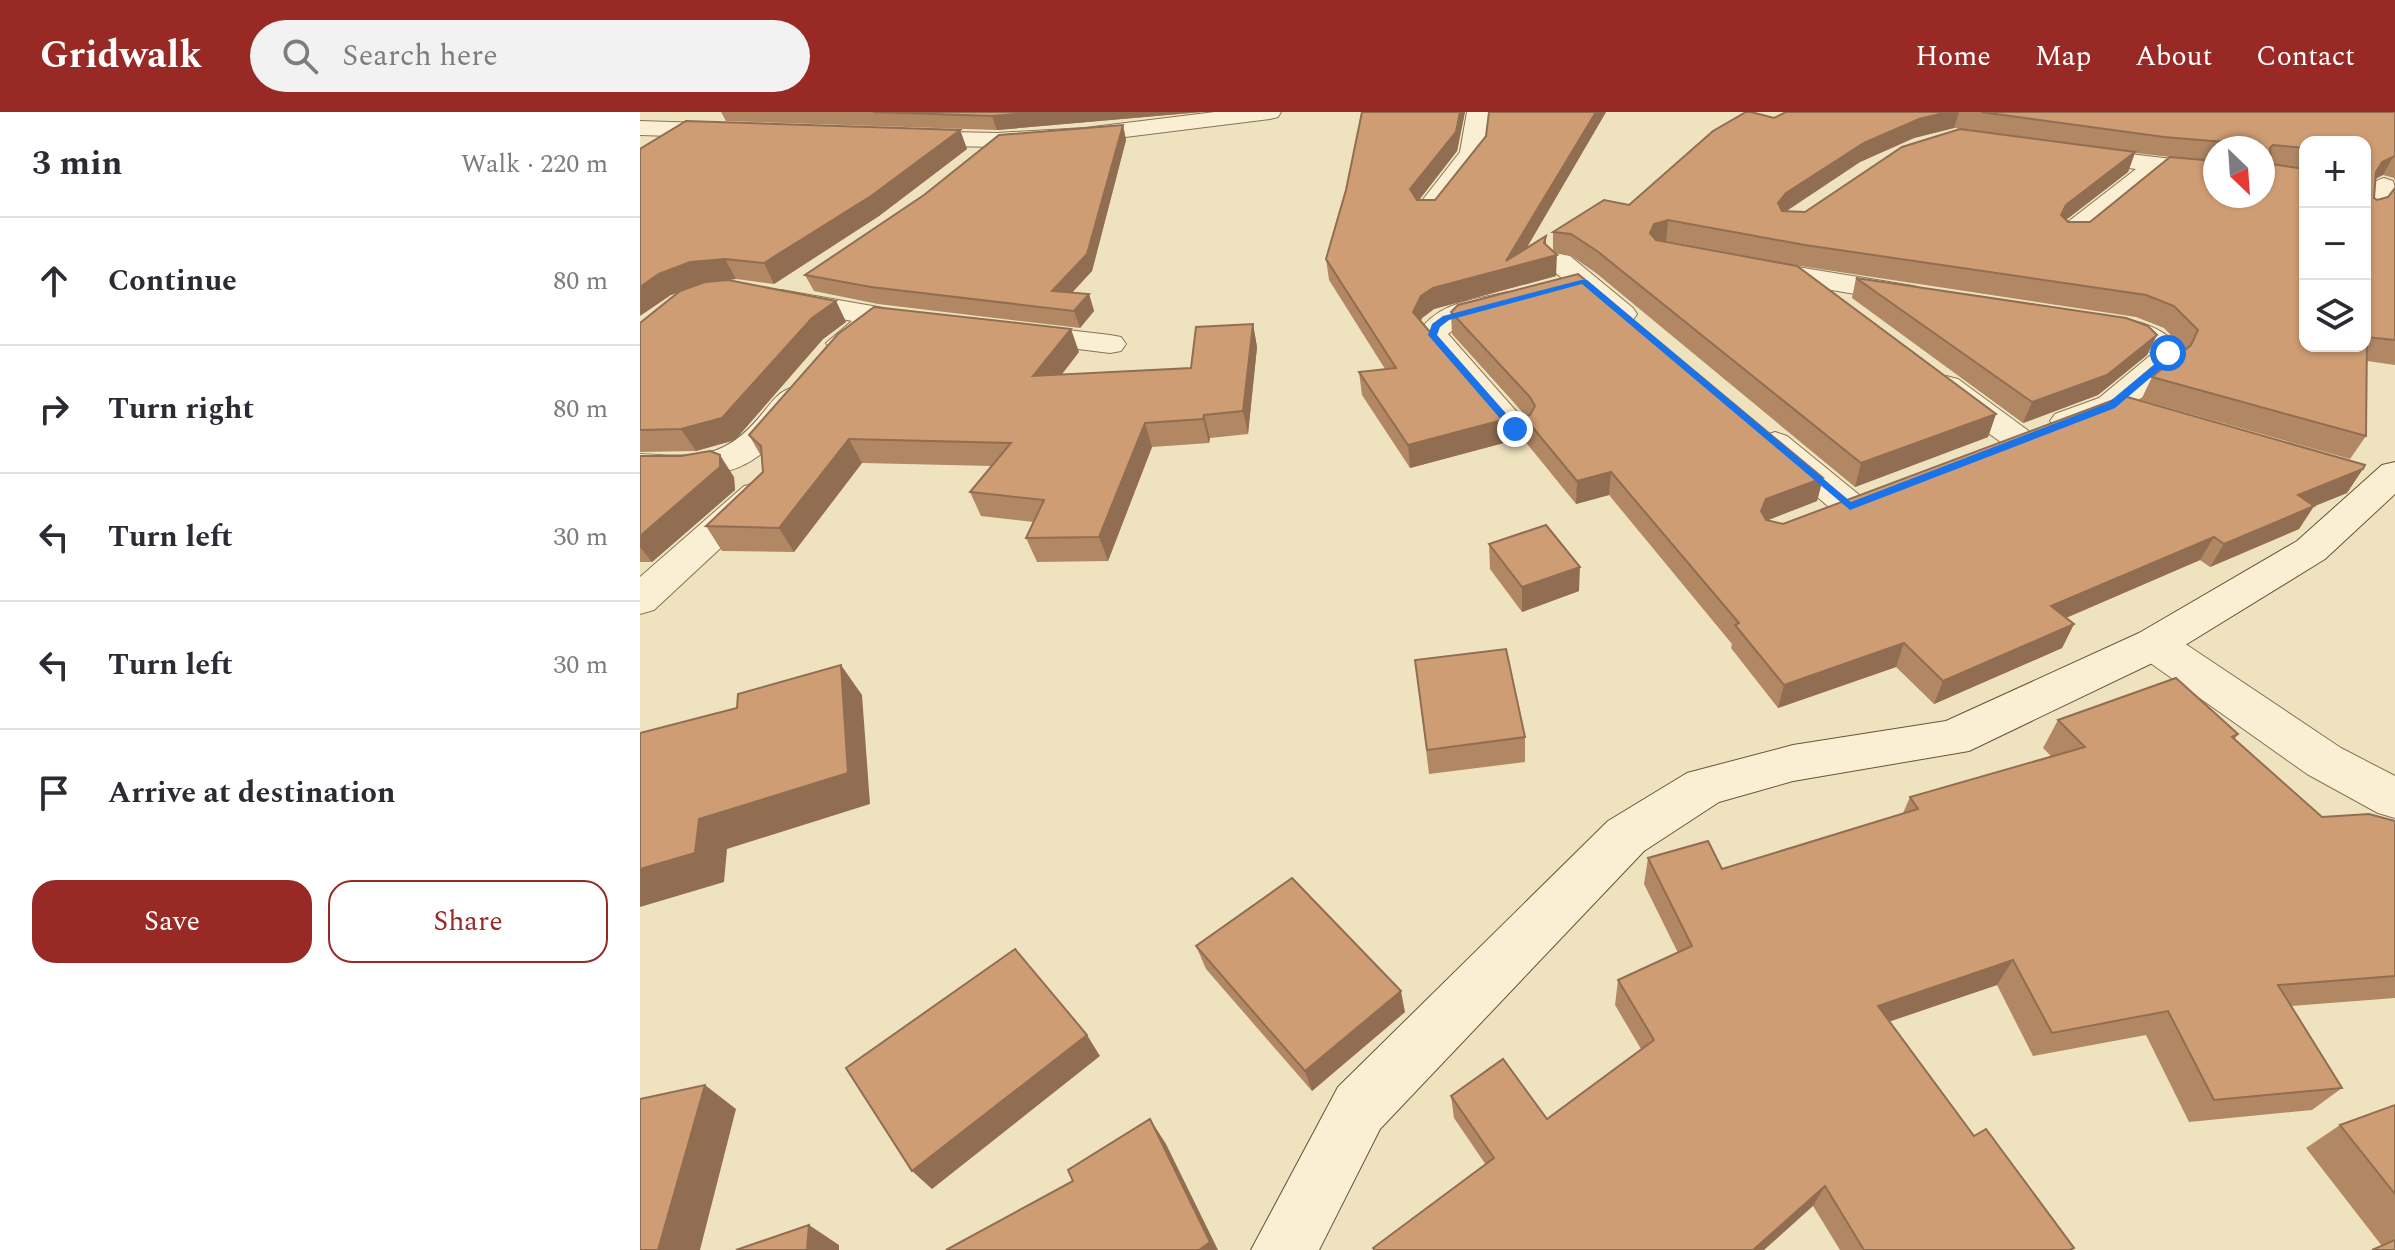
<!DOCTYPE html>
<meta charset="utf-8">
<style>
:root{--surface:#fff;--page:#f2f2f3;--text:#2b2b33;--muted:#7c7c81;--line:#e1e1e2;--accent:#992925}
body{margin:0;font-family:Spectral,serif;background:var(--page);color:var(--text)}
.controls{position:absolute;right:24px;top:24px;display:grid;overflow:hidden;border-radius:16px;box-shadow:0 2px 6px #0004}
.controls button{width:72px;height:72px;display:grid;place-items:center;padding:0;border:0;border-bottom:2px solid var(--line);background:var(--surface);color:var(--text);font:40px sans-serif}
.compass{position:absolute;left:1563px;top:24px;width:72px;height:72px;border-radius:50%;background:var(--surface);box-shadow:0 2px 6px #0004;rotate:155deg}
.stop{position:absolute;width:24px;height:24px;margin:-18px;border:6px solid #1a73e8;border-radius:50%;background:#fff}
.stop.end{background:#1a73e8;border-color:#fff;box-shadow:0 2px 8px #0008}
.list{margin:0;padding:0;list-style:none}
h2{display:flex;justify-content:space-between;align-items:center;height:104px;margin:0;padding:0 32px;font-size:34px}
h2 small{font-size:26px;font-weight:400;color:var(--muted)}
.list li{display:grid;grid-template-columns:52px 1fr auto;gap:24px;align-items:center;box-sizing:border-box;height:128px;padding:0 32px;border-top:2px solid var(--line)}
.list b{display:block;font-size:30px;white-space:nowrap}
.list em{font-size:26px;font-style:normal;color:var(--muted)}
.actions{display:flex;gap:16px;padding:24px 32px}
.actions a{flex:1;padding:18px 0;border:2px solid var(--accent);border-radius:24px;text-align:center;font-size:28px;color:var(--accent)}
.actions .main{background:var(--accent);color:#fff}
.icon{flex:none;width:44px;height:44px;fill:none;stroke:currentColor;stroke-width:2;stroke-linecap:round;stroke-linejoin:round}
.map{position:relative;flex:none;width:1755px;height:1138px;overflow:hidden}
header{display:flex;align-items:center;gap:48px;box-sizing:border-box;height:112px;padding:0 40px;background:var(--accent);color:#fff}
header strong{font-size:38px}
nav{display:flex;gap:44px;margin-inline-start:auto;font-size:28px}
.search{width:560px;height:72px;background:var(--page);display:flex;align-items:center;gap:20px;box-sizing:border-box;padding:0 28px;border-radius:44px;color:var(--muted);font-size:30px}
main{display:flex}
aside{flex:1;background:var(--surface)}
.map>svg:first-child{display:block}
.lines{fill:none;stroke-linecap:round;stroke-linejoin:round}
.street-casing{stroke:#887357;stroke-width:2}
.secondary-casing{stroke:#6a543a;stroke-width:2}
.street{fill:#faefd3;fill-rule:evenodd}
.secondary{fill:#faefd3;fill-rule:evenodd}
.wall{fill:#b28764;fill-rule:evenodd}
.shaded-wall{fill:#916e51}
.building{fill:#cf9d74;stroke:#916e51;stroke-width:2;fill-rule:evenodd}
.route{fill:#1a73e8}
</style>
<header>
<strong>Gridwalk</strong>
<div class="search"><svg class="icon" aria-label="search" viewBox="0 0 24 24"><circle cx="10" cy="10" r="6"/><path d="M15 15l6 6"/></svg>Search here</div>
<nav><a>Home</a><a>Map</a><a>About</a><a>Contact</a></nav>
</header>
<main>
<aside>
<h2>3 min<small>Walk · 220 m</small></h2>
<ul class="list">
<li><svg class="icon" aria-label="ahead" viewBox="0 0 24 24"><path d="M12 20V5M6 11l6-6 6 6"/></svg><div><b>Continue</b></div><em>80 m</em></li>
<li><svg class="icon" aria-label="right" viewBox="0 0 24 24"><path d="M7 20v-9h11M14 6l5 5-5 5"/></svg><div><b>Turn right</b></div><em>80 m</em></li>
<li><svg class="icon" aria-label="left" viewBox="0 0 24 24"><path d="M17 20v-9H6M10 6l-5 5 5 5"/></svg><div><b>Turn left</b></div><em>30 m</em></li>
<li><svg class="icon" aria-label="left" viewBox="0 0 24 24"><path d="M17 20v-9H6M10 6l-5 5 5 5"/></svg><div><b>Turn left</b></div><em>30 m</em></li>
<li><svg class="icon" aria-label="arrive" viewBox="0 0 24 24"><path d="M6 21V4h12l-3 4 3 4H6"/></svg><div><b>Arrive at destination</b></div></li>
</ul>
<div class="actions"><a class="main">Save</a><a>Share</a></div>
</aside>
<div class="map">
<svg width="1755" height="1138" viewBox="0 0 1755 1138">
<rect width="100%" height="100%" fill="#efe3bf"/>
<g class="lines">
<g class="street-casing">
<g id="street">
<path d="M575,0H641L638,5L630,7L445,30L357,35L262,33L254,31L250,26L254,21L262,19L357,21L445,16Z"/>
<path d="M827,0H849L844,41L796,105H778L774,99L820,40Z"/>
<path d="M0,9L94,12L102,14L106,19L102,24L94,26L0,23Z"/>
<path d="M1430,35L1575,52V66L1523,60L1440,128H1420L1416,122L1420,116L1496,57L1421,47L1418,42L1421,37Z"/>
<path d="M1744,66L1753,69L1755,76L1734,104L1725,106C1725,88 1724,71 1744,66Z"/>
<path d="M920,142L930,144L993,196L997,202L993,208L982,211L971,208L910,156L906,150L910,144Z"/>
<path d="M1115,148L1273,174L1283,177L1288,183L1283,189L1273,192L1105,163L1101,157L1105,151Z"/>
<path d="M141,178L238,195L249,198L253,204C241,222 213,243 191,238L186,231L212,209L131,193L126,187L131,181Z"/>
<path d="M868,180L879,183L883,189L879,195L824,209L808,222L892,317L887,324L875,327L863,324L777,223C796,190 833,188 868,180Z"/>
<path d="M1459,203C1492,207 1524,212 1544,241L1543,246C1521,278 1454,326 1415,316L1410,309L1415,302L1459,286L1512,242C1496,223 1471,224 1448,218L1444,212L1448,206Z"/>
<path d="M377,212L470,223L481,225L486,232L481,239L470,241L366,228L362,221L366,214Z"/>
<path d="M1306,264L1318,267L1390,320L1395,327L1390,334L1378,337L1366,334L1294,281L1290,274L1294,267Z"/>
<path d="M154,275L166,278L171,285C117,362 91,368 0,364V342C56,345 84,349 122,302C132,290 138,279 154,275Z"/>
<path d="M1135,320L1147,324L1223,386L1229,394L1223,402L1210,406L1197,402L1123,338L1117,331L1123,324Z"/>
<path d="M117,371L130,374L135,382L130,390L14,498L0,502V465L104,374Z"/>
<path d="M1514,517L1529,521L1701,636L1755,664V706L1738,701L1667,662L1499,543L1493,532L1499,521Z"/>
</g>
</g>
<g class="secondary-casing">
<path id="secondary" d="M1755,350V382L1685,447L1529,543L1329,639L1153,669L1079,690L1004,739L740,1017L679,1138H611L698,975L968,709L1047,661L1153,633L1306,609L1499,521L1657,429L1742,353Z"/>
</g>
<use href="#street" class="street"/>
<use href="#secondary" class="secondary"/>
</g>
<g class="wall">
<path d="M81,0H562L357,18L86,9Z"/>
<path d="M722,0H825L817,39L779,88H795L846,24L849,0H966L886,137L906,124V133L913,139V120L989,93L1134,6L1146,0H1755V69L1754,66L1743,63L1735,67L1734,86L1737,88L1748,85L1755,76V253L1727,249L1726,324L1710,347L1501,288L1512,265L1545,238L1524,216L1496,205L1160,154L1026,129L1356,302L1348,325L1215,375L956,161L930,143L914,141L916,164L794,197L782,206L781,209L871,329L770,356L722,283L719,260L745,257L689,168L686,147L706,78ZM1314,16L1331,18L1165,100L1146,99L1220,50L1274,26ZM1665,30H1725L1665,234L1654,55L1665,56ZM1575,36H1623L1575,84ZM1495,41L1539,46L1450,110H1428L1426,108L1488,60Z"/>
<path d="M483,13L486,28L452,159L432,180L449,182L454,199L440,216L238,192L174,179L165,163Z"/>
<path d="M320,18L327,37L239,104L134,172L96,167L78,169L196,189L206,210L183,227L95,328L56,339L0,340V211L38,180L31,183L0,37Z"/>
<path d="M1216,166L1517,223L1507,243L1458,283L1383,311L1212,186Z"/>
<path d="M811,200L1183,366L1177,389L1127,408L1143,412L1707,381L1674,394L1659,417L1570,455L1560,448L1426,506L1434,512L1422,536L1294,592L1256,555L1138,596L1091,536L1092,532L969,383L936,392L884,328V305L886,304L812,222Z"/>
<path d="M613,212L617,235L608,322L570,326L569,331L512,335L468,449L397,450L386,426L394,410L341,404L330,380L352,354L222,351L154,440L82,439L66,414L123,360L121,344L109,323L439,240L421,263L551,256Z"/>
<path d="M0,344L94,365L95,378L12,450H0Z"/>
<path d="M849,432L939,479L882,500L850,457Z"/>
<path d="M775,548L885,625V650L789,662Z"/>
<path d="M1418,608L1598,622L1595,627L1682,705L1755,709V886L1651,894L1702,976L1672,998L1549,1010L1506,923L1393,944L1357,873L1249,909L1334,1024L1431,1138H1200L1173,1094L846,1053L814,1006L811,984L907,1007L1001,937L975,893L978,868L1038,841L1004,772L1008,746L1082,757L1263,701L1270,685L1412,645L1403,636Z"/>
<path d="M556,834L765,900L672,979L566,857Z"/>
<path d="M1755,993V1138L1742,1134L1666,1036L1700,1013Z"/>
</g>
<g class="shaded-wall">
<path d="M398,0H562L357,18L352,4Z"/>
<path d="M820,0H825L817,39L772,97L770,77Z"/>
<path d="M956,0H966L876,154L904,131L906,124L905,146L917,143L916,164L794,197L782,206L774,222L773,200L781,184L793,176L866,149Z"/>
<path d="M1308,0H1319L1314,16L1274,26L1220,50L1142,102L1138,91L1146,81L1224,31L1279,7Z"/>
<path d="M483,13L486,28L452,159L418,196L412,179Z"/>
<path d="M320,18L327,37L239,104L134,172L124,151Z"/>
<path d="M1495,40L1488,60L1418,114L1426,93Z"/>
<path d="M1754,43L1743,63L1731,69L1742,50Z"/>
<path d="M1028,108L1026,129L1008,142L1010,121L1014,112Z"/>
<path d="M85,147L96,167L62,171L31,183L0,204V175L19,162L50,150Z"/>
<path d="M449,182L454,199L440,216L434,199Z"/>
<path d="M196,189L206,210L183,227L95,328L56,339L41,317L172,206Z"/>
<path d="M613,212L617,235L608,322L603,299Z"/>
<path d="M431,217L439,240L402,288L393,264Z"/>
<path d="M1517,223L1507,243L1458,283L1383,311L1392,290Z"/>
<path d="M1356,302L1348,325L1215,375L1221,351Z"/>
<path d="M564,303L570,326L569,331L563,307Z"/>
<path d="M870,306L871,329L770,356L768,333Z"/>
<path d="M505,311L512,335L468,449L459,425Z"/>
<path d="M209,327L222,351L154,440L139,416Z"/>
<path d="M80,343L94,365L95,378L12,450L0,435V424Z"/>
<path d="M1723,357L1707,381L1643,407L1658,383Z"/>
<path d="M971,360L969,383L936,392L937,369Z"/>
<path d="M1183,366L1177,389L1121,411V399L1126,387Z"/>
<path d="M1674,394L1659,417L1570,455L1584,432Z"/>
<path d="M1574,425L1560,448L1400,517L1411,494Z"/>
<path d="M940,455L939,479L882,500V475Z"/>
<path d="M1434,512L1422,536L1294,592L1303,569Z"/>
<path d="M1264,531L1256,555L1138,596L1144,573Z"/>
<path d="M201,553L222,583L230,692L87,737L84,770L0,795V757L59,707Z"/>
<path d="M1373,848L1357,873L1225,918L1238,894Z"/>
<path d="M761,879L765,900L672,979L665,959Z"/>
<path d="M447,923L460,944L292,1077L272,1059Z"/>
<path d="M65,973L96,997L60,1138H18Z"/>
<path d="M510,1007L526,1032L578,1138H559Z"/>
<path d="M1185,1074L1173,1094L1124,1138H1113Z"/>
<path d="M169,1113L199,1133V1138H167Z"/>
</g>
<g class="building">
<path d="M233,0H398L352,4Z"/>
<path d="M722,0H820L816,20L770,77L777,88H795L846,24L849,0H956L866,149L906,124L904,131L917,143L793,176L781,184L773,200L860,303L870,306L768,333L719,260L756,256L686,147L706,78Z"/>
<path d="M1106,0H1111L1134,6L1146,0H1308L1279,7L1224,31L1146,81L1138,91L1142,99L1165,100L1262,35L1320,17L1495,40L1426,93L1421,103L1428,110H1450L1530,45L1575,49V84H1623V36H1585L1584,30L1524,25L1341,0H1755V44L1742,50L1736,60L1734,86L1737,88L1748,85L1755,76V228L1727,225L1726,324L1512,265L1551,233L1558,218L1534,194L1506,183L1165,133L1028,108L1014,112L1010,121L1016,128L1157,154L1356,302L1221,351L957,139L931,122L913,120L964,88L989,93L1073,19ZM1665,30H1725V234H1665V57L1631,52L1630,36L1633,33L1665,36Z"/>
<path d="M46,9L320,18L231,84L124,151L85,147L50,150L19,162L0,175V37Z"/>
<path d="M483,13L447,142L412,179L449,182L434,199L231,175L165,163L284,83L359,23Z"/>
<path d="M938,162L1183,366L1126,387L1121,399L1126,408L1143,412L1484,284L1725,353L1723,357L1658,383L1674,394L1584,432L1574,425L1411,494L1434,512L1303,569L1264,531L1144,573L1095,513L1099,511L971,360L937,369L884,305L890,303L895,294L890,285L811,200L818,193Z"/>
<path d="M1216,166L1486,206L1508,214L1517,223L1467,263L1392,290Z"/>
<path d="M88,168L196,189L172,206L82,306L41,317L0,318V211L40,179L65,170Z"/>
<path d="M234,195L431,217L393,264L551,256L556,215L613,212L603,299L564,303L563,307L505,311L459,425L386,426L404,388L330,380L371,331L209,327L139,416L66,414L123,360L121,334L109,323L198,222Z"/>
<path d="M70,339L80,343V355L0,424V344H41Z"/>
<path d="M906,413L940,455L882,475L849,432Z"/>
<path d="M866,537L885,625L787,638L775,548Z"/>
<path d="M201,553L208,661L59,707L55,741L0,757V621L97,596L98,582Z"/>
<path d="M1536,566L1598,622L1592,625L1682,705L1729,702L1755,709V864L1638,873L1702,976L1574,988L1528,899L1412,921L1373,848L1238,894L1334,1024L1346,1017L1434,1136L1430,1138H1224L1185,1074L1113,1138H735L733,1136L854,1046L811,984L863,947L907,1007L1014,928L978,868L1052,834L1008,746L1068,729L1082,757L1278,697L1270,685L1445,635L1418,608Z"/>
<path d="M652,766L761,879L665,959L556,834Z"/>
<path d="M375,837L447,923L272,1059L206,956Z"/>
<path d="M65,973L18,1138H0V987Z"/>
<path d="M1755,993V1082L1700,1013Z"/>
<path d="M510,1007L570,1130L559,1138H306L433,1069L428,1058Z"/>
<path d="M169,1113L167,1138H96Z"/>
<path d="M1755,1128V1138H1732Z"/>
</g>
<path class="route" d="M941,168H947L1211,390L1468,291L1523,245L1525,239L1533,241L1531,248L1475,296L1210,398L942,172L809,208L800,215L797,223L878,315V319H871L788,223L792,212L803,204Z"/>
</svg>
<div class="controls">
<button>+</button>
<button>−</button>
<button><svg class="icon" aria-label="layers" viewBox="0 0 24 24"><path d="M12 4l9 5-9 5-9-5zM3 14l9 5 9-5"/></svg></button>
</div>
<svg class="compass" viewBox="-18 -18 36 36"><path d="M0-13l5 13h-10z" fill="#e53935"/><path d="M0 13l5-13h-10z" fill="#7c7c81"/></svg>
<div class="stop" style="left:1528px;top:241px"></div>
<div class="stop end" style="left:875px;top:317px"></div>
</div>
</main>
